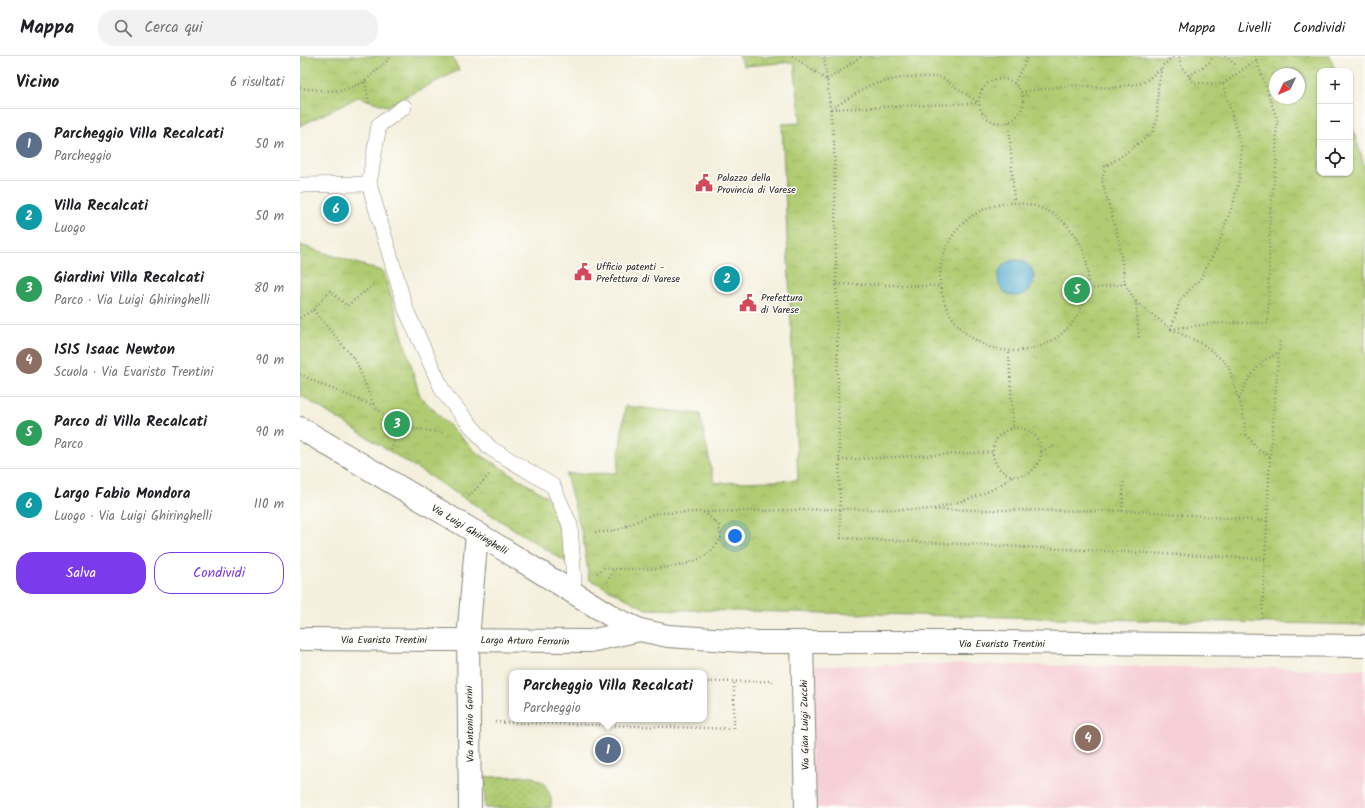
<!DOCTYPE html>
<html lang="it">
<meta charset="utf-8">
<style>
:root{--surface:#fff;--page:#f2f2f2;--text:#202124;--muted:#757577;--line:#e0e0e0;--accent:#7c3aed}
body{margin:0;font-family:Kalam,sans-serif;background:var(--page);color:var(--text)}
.controls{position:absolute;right:12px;top:12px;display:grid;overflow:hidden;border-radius:8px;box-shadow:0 1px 3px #0004}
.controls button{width:36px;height:36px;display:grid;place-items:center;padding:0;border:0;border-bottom:1px solid var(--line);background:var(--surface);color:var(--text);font:20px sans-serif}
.compass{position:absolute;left:969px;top:12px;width:36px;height:36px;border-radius:50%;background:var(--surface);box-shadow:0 1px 3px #0004;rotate:226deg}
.you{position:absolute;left:435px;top:480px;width:14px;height:14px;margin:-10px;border:3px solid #fff;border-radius:50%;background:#1a73e8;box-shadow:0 0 0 6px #1a73e833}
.badge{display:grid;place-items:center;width:26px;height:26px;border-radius:50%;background:var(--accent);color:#fff;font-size:13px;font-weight:700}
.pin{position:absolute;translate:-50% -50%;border:2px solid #fff;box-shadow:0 1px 4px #0006}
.popup{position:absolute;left:209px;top:614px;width:198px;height:52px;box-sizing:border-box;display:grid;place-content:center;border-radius:8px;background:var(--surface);filter:drop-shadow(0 1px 3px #0005);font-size:13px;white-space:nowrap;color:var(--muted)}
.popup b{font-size:15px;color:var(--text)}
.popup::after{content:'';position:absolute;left:50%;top:100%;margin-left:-8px;border:8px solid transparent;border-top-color:var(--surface)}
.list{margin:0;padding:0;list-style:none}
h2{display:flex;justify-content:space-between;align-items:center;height:52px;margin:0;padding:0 16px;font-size:17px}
h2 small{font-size:13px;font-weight:400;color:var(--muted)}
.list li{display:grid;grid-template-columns:26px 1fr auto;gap:12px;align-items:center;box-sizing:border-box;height:72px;padding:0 16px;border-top:1px solid var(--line)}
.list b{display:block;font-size:15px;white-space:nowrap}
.list p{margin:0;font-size:13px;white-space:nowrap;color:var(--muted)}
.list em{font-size:13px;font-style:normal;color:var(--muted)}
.actions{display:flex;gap:8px;padding:12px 16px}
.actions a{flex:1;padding:9px 0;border:1px solid var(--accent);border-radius:16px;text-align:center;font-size:14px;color:var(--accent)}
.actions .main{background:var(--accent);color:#fff}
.icon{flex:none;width:22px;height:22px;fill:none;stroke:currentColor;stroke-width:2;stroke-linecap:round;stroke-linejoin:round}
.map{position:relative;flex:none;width:1065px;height:752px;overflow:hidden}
header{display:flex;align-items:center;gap:24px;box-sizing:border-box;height:56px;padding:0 20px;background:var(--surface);border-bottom:1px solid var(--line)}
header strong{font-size:19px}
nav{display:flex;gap:22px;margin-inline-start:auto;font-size:14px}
.search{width:280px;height:36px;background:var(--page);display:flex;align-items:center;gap:10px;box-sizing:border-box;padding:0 14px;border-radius:16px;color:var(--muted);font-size:15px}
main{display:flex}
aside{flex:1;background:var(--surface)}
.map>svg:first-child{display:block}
.built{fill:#f6cfd7}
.grass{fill:url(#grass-dots);stroke:#667447}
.park{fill:url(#park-crowns);stroke:#667447;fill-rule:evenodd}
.water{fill:#4ba8ca;stroke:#346273}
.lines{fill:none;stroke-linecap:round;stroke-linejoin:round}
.service-casing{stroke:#88867c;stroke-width:16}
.minor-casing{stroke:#88867c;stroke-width:24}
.tertiary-casing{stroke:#88867c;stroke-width:24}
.path{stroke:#88867c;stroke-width:2.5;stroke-dasharray:1 3;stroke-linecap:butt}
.service{stroke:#fff;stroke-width:15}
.minor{stroke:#fff;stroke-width:22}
.tertiary{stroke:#fff;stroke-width:22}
.labels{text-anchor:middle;stroke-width:3;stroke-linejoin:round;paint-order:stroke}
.poi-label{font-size:10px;fill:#1c1c1c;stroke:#fdfcf7;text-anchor:start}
.street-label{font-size:10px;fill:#1c1c1c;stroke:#fdfcf7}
</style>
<header>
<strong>Mappa</strong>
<div class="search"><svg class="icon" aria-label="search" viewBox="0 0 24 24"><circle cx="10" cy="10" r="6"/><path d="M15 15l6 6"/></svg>Cerca qui</div>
<nav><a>Mappa</a><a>Livelli</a><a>Condividi</a></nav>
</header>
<main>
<aside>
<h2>Vicino<small>6 risultati</small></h2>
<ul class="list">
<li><span class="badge" style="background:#5c6f8a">1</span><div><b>Parcheggio Villa Recalcati</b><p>Parcheggio</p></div><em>50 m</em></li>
<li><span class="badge" style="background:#0f9aa8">2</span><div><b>Villa Recalcati</b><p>Luogo</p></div><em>50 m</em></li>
<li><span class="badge" style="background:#2e9e5b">3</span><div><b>Giardini Villa Recalcati</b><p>Parco · Via Luigi Ghiringhelli</p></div><em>80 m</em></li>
<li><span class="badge" style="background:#8d6e63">4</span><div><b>ISIS Isaac Newton</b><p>Scuola · Via Evaristo Trentini</p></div><em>90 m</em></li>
<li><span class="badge" style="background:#2e9e5b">5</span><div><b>Parco di Villa Recalcati</b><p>Parco</p></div><em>90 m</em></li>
<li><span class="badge" style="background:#0f9aa8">6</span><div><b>Largo Fabio Mondora</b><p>Luogo · Via Luigi Ghiringhelli</p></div><em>110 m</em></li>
</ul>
<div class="actions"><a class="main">Salva</a><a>Condividi</a></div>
</aside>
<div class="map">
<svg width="1065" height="752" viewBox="0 0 1065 752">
<defs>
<pattern id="grass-dots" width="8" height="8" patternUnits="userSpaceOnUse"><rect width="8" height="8" fill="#b0cc72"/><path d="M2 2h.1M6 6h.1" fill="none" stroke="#97af62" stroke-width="1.8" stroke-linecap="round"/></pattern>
<pattern id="park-crowns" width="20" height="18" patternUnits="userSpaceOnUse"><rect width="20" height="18" fill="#b0cc72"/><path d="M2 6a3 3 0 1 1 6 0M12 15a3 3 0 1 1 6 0" fill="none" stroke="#97af62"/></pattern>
</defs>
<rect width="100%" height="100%" fill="#fdfcf7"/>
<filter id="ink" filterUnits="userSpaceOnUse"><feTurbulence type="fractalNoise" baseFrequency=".025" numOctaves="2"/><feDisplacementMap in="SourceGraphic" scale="8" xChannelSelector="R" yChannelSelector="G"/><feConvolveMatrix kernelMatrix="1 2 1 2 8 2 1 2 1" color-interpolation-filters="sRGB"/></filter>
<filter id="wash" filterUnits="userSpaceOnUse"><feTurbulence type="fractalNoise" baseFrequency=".012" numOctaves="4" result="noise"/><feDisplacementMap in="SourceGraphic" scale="16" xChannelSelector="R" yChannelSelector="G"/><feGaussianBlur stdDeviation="0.9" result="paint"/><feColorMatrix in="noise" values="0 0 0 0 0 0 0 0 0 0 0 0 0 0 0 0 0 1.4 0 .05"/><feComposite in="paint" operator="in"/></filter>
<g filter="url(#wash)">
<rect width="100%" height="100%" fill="#f4f0dd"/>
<path class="built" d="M624,608L1065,613V752H512L511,610Z"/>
<path class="grass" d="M231,720L244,727L251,741V752H185V721Z"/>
<g class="park">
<path d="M0,0H152L159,14L87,50L58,41L0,70Z"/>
<path d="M439,0H1030L1035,15H1020V117H1050V63L1065,112V569L346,553L289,523L283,482L266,418L317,417L325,350L400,358L414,427L498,424L482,68L501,67L494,6L444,10ZM975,18H999V42H975Z"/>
<path d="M0,189L84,216L120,340L176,396L257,447L271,509L0,339Z"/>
</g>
<circle class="water" cx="716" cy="222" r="18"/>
</g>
<g filter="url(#ink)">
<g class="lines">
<g class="service-casing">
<g id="service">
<path d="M104,51L79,69L69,128L106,254L144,337L168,366L190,392L253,430L270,469L274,525"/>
<path d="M0,129L69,128"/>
</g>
</g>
<g class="minor-casing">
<g id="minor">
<path d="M0,583L290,585L340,574"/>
<path d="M502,586L506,752"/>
<path d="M170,752L168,583L177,477"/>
</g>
</g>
<g class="tertiary-casing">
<path id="tertiary" d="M0,372L177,477L316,563L340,574L368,580L458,586H688L1065,590"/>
</g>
<g class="path">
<path d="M492,0L527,24"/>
<path d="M925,0L936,9"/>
<path d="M889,20L910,6L913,0"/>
<circle cx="701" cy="45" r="22"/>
<path d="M527,24L562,0"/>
<path d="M65,26L69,47"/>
<path d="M714,28L728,0"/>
<path d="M923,28L956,4"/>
<path d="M0,32L18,34L40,35L63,27L92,0"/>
<path d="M721,36L774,29L810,32L843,27L861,13"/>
<path d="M531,53L570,29L605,21H641L679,47"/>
<path d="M531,53L678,47"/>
<path d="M709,66L714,146"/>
<circle cx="714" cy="221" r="74"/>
<path d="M537,228L640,230"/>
<path d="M825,228L819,185L802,125L805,110L819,102L852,77L857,64L858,32L862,10L874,0"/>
<path d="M789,233L825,228L836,246L839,282"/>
<path d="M836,246L871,273L880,244L900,223L917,192L934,145L940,120L941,90L923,28L894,27L881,10L879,0"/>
<path d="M13,254L56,305L74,350"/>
<path d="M0,262L13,254L30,235L47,250L73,229"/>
<path d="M871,273L916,267H968L970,156L976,110L977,63L955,0"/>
<path d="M871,273L903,288L928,309L942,353L946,378L960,395L970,400"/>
<path d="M709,297L713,372"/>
<path d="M0,318L20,328L74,350L98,370L91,395"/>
<path d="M939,343L949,322L963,305L979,296"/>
<path d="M98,370L145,377"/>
<circle cx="717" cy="396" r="24"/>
<path d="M741,395L754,390"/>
<path d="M539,404L694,396"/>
<path d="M169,440L189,419"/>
<path d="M634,453C661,445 692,439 713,419"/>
<path d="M822,455L824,423"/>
<path d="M295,476H304L318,474L355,457L540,453L534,86L524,0"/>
<path d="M965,503L541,482L540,453L840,455L967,465L970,400L980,284"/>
<path d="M297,517L304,512L314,513"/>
<path d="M307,526L314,513C342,513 382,515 406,499C412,495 417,488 421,483L419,470L406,457"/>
<path d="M962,562L967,465"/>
<path d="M404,626L475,625"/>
<path d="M195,666L405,672L434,673V625"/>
</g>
<use href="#service" class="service"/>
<use href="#minor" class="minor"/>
<use href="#tertiary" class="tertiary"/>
</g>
</g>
<defs>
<g id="civic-bare" transform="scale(1.38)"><path d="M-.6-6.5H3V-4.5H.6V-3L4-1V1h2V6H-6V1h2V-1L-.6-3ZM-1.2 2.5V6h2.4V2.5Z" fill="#d1495b" stroke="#fdfcf7" stroke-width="2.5" paint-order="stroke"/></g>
</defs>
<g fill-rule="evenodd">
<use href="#civic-bare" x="404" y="127"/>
<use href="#civic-bare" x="283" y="216"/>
<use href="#civic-bare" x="448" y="247"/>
</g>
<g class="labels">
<g class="poi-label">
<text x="417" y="125">Palazzo della<tspan x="417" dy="12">Provincia di Varese</tspan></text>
<text x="296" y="214">Ufficio patenti -<tspan x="296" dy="12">Prefettura di Varese</tspan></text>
<text x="461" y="245">Prefettura<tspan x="461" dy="12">di Varese</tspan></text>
</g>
<g class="street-label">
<text transform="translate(170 473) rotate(31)" y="4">Via Luigi Ghiringhelli</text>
<text x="84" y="587">Via Evaristo Trentini</text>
<text transform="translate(225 584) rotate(1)" y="4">Largo Arturo Ferrarin</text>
<text x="702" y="591">Via Evaristo Trentini</text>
<text transform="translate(169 668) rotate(-91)" y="4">Via Antonio Gorini</text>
<text transform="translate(504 669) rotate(-91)" y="4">Via Gian Luigi Zucchi</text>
</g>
</g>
</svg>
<div class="controls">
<button>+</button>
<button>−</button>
<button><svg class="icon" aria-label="locate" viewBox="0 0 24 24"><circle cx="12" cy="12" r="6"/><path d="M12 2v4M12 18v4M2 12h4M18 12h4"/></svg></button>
</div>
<svg class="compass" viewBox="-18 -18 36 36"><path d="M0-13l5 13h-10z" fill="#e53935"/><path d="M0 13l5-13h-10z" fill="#757577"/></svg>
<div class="you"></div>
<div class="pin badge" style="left:308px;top:694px;background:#5c6f8a">1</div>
<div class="popup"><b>Parcheggio Villa Recalcati</b>Parcheggio</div>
<div class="pin badge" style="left:427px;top:223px;background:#0f9aa8">2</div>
<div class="pin badge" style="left:97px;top:368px;background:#2e9e5b">3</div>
<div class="pin badge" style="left:788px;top:682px;background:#8d6e63">4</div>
<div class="pin badge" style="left:777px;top:234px;background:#2e9e5b">5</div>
<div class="pin badge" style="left:36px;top:153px;background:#0f9aa8">6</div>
</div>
</main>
